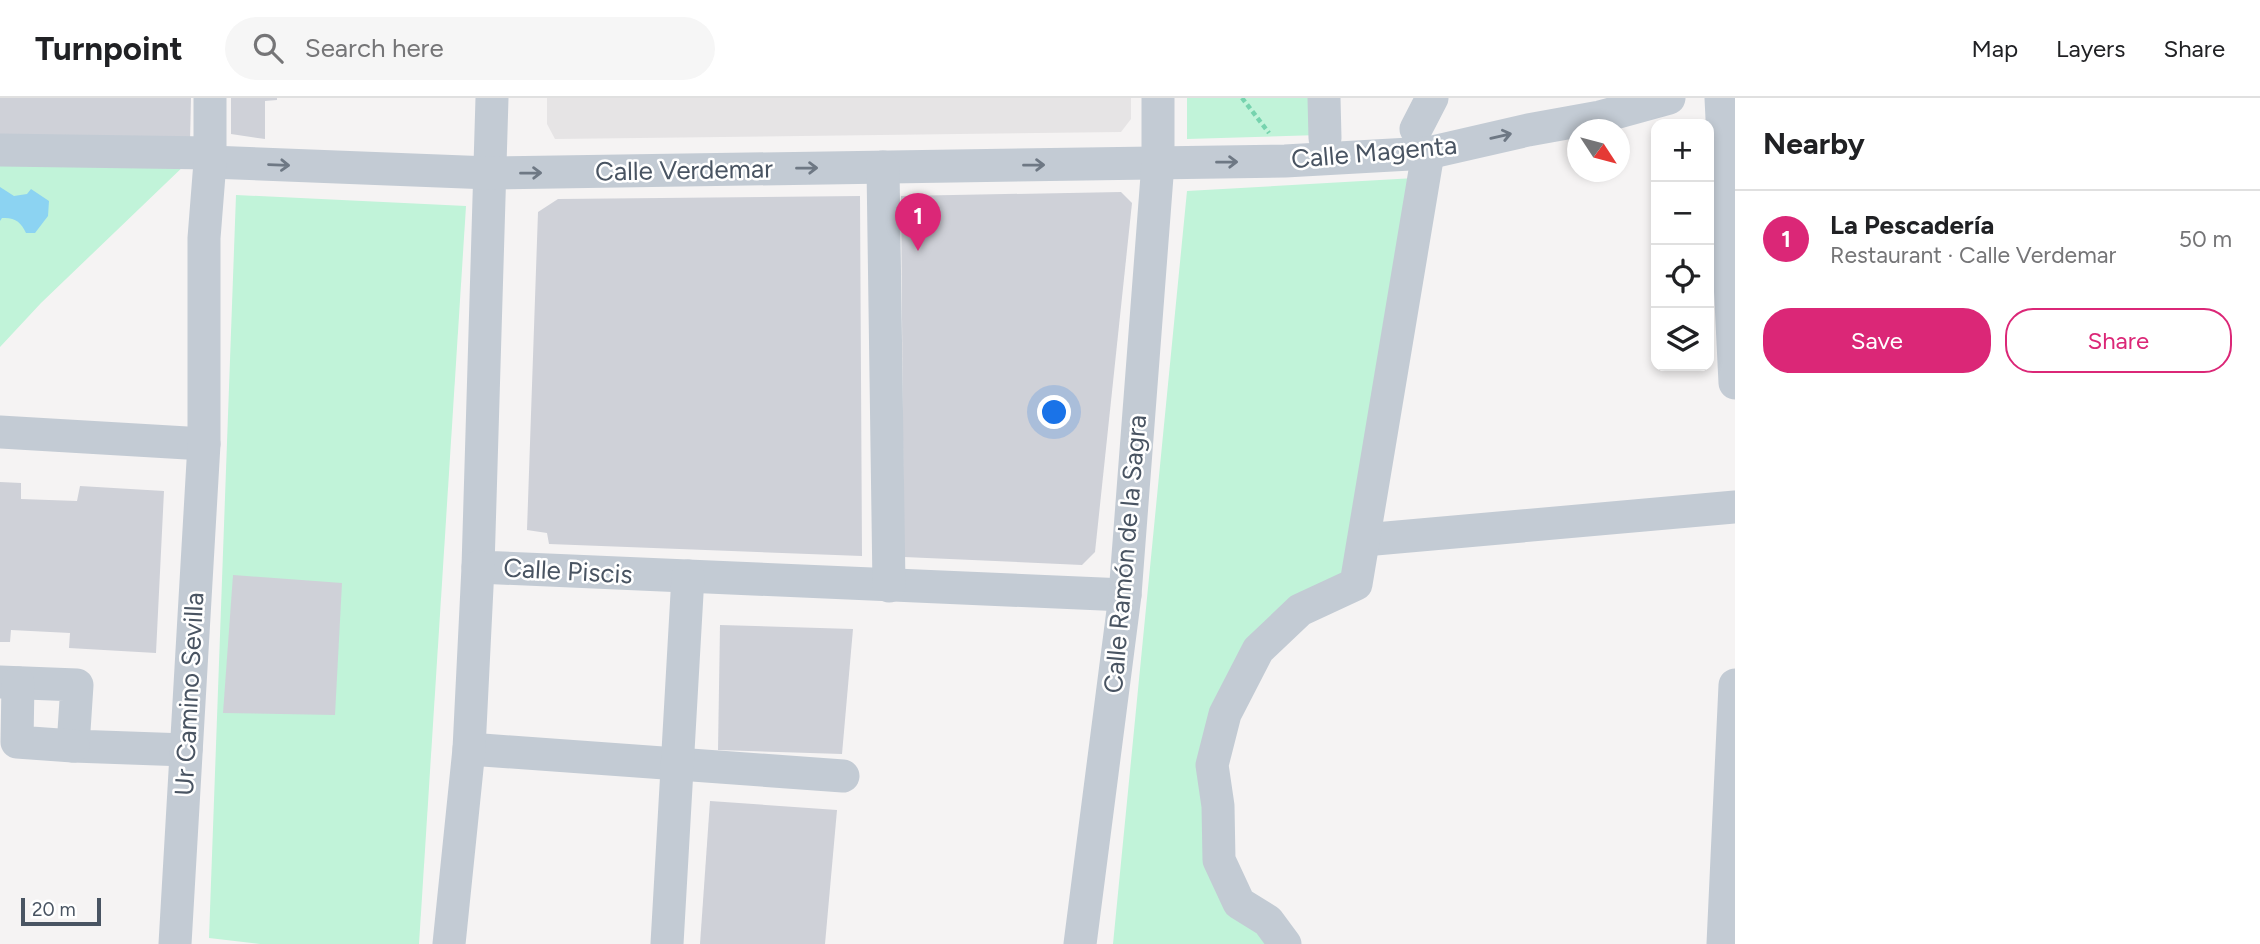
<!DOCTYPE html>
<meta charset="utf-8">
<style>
:root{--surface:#fff;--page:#f6f6f6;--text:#202124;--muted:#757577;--line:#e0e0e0;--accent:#db2777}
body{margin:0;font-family:Figtree,sans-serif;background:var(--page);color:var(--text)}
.controls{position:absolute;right:21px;top:21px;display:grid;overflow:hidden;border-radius:14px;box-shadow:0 4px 10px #0003}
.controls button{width:63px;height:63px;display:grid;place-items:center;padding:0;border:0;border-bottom:2px solid var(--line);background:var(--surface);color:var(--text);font:35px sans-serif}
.compass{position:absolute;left:1567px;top:21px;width:63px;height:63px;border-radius:50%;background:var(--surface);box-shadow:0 4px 10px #0003;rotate:126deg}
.scale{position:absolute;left:21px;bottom:18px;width:80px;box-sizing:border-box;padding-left:7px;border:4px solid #495462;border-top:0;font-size:19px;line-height:24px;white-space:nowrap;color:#495462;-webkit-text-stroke:5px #fff;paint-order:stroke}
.you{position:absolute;left:1055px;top:315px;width:24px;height:24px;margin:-18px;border:5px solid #fff;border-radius:50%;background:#1a73e8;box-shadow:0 0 0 10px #1a73e833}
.badge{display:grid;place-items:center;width:46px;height:46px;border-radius:50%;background:var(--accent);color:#fff;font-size:23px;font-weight:700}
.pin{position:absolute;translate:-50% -58px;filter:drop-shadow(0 2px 4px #0008)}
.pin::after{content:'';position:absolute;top:37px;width:24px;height:21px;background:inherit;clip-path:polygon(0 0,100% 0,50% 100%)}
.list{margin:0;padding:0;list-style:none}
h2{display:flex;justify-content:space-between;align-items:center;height:91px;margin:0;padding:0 28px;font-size:30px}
h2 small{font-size:23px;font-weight:400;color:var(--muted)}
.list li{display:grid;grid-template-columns:46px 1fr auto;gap:21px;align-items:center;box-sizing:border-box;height:98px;padding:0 28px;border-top:2px solid var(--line)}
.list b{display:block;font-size:26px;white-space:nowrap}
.list p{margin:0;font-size:23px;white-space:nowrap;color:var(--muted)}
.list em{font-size:23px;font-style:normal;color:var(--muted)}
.actions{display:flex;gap:14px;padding:21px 28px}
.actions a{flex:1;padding:16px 0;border:2px solid var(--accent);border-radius:28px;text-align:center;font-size:24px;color:var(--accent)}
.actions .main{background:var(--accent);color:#fff}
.icon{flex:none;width:38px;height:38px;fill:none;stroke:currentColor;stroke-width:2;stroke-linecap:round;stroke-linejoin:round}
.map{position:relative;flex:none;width:1735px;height:846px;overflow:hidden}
header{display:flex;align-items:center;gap:42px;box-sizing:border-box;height:98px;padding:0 35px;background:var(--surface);border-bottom:2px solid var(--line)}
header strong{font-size:33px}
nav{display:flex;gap:38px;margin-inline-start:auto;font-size:24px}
.search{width:490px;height:63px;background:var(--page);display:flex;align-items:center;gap:18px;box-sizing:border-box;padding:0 24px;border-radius:38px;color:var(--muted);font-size:26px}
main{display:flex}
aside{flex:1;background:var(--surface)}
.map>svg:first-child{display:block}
.education{fill:#e6e4e5}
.green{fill:#c1f3d9}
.water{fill:#8cd3f2}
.building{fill:#cfd1d8}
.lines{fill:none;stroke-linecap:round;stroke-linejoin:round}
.path{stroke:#76d3ae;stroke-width:4.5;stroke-dasharray:5 3.5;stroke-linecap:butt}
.minor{stroke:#c3cbd4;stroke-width:33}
.oneway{stroke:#6e7884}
.labels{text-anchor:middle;stroke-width:5;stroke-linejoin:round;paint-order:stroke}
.street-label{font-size:26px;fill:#495462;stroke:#fff}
</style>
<header>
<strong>Turnpoint</strong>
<div class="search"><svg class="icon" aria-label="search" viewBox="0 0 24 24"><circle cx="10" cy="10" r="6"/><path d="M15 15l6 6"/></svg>Search here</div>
<nav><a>Map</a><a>Layers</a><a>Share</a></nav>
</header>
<main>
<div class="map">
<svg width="1735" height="846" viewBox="0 0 1735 846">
<rect width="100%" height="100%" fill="#f5f3f3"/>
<path class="education" d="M547,0H1131V21L1121,34L555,41L547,26Z"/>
<g class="green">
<path d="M1187,0H1319V37L1187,41Z"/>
<path d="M0,60L189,63L41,205L0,249Z"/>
<path d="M1415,80L1355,459L1338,482L1245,553L1211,765L1271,846H1113L1187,93Z"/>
<path d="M236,97L466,108L419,846H260L209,840Z"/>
</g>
<path class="water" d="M0,89L14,98L27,96L31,91L49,103L48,118L35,135H26C21,124 15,119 2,120L0,123Z"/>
<g class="building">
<path d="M0,0H191L190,44H0Z"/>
<path d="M231,0H277V2L265,3V41L231,36Z"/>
<path d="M1121,94L1132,105L1095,454L1082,467L904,459L901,98Z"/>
<path d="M860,98L862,458L549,446L547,435L527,432L538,114L558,101Z"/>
<path d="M0,384L21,385V401L77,403L80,388L164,393L156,555L69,550L70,535L11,532L10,544H0Z"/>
<path d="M233,477L342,485L335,617L223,615Z"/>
<path d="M720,527L853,531L842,656L718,652Z"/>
<path d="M710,703L837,712L825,846H700Z"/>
</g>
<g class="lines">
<path class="path" d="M1242,0L1269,35"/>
<g class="minor">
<path d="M492,0L478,469L1125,497"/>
<path d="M1324,0L1325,40"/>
<path d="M1721,0L1735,285"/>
<path d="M1416,31L1432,0"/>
<path d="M0,52L211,55"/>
<path d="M210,64L490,75L1285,63L1428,55L1528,32L1600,19L1669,0"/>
<path d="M883,69L889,488"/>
<path d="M0,334L204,346"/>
<path d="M1364,442L1735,409"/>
<path d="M0,584L77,587L73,648L186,652"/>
<path d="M18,585L17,644L73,648"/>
<path d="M469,651L843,678"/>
<path d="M175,846L204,346V140L210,64V0"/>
<path d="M449,846L469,651L478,469"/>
<path d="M667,846L688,478"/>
<path d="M1080,846L1125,497L1158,65V0"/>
<path d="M1285,846L1268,823L1239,805L1219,762L1218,708L1212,667L1225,616L1258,552L1300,512L1356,486L1428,55"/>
<path d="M1723,846L1735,587"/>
</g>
</g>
<defs><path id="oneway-shaft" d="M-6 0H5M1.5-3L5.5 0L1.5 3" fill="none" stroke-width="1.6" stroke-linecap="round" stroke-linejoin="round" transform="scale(1.75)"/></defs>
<g class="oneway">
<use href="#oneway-shaft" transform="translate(1501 38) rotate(-13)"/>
<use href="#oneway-shaft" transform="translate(1227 64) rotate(-1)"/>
<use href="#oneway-shaft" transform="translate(279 67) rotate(2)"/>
<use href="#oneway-shaft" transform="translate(1034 67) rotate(-1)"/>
<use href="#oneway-shaft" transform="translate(807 70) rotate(-1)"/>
<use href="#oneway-shaft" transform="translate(531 75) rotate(-1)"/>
</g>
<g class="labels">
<g class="street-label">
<text transform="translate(1374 54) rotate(-5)" y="9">Calle Magenta</text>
<text transform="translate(684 72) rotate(-1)" y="9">Calle Verdemar</text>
<text transform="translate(1125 456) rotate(-85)" y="9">Calle Ramón de la Sagra</text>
<text transform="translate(568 473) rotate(3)" y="9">Calle Piscis</text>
<text transform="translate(189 596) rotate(-87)" y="9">Ur Camino Sevilla</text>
</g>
</g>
</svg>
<div class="controls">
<button>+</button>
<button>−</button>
<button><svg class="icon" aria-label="locate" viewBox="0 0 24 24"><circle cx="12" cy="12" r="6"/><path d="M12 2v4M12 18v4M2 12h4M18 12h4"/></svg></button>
<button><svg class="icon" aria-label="layers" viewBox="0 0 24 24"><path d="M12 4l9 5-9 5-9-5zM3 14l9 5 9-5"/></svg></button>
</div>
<svg class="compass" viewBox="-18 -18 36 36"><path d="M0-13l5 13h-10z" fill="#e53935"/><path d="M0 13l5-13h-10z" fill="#757577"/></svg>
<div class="scale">20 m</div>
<div class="you"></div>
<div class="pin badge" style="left:918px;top:153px">1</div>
</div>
<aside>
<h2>Nearby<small></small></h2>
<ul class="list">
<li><span class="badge">1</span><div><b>La Pescadería</b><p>Restaurant · Calle Verdemar</p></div><em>50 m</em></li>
</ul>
<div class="actions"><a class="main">Save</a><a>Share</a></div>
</aside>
</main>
